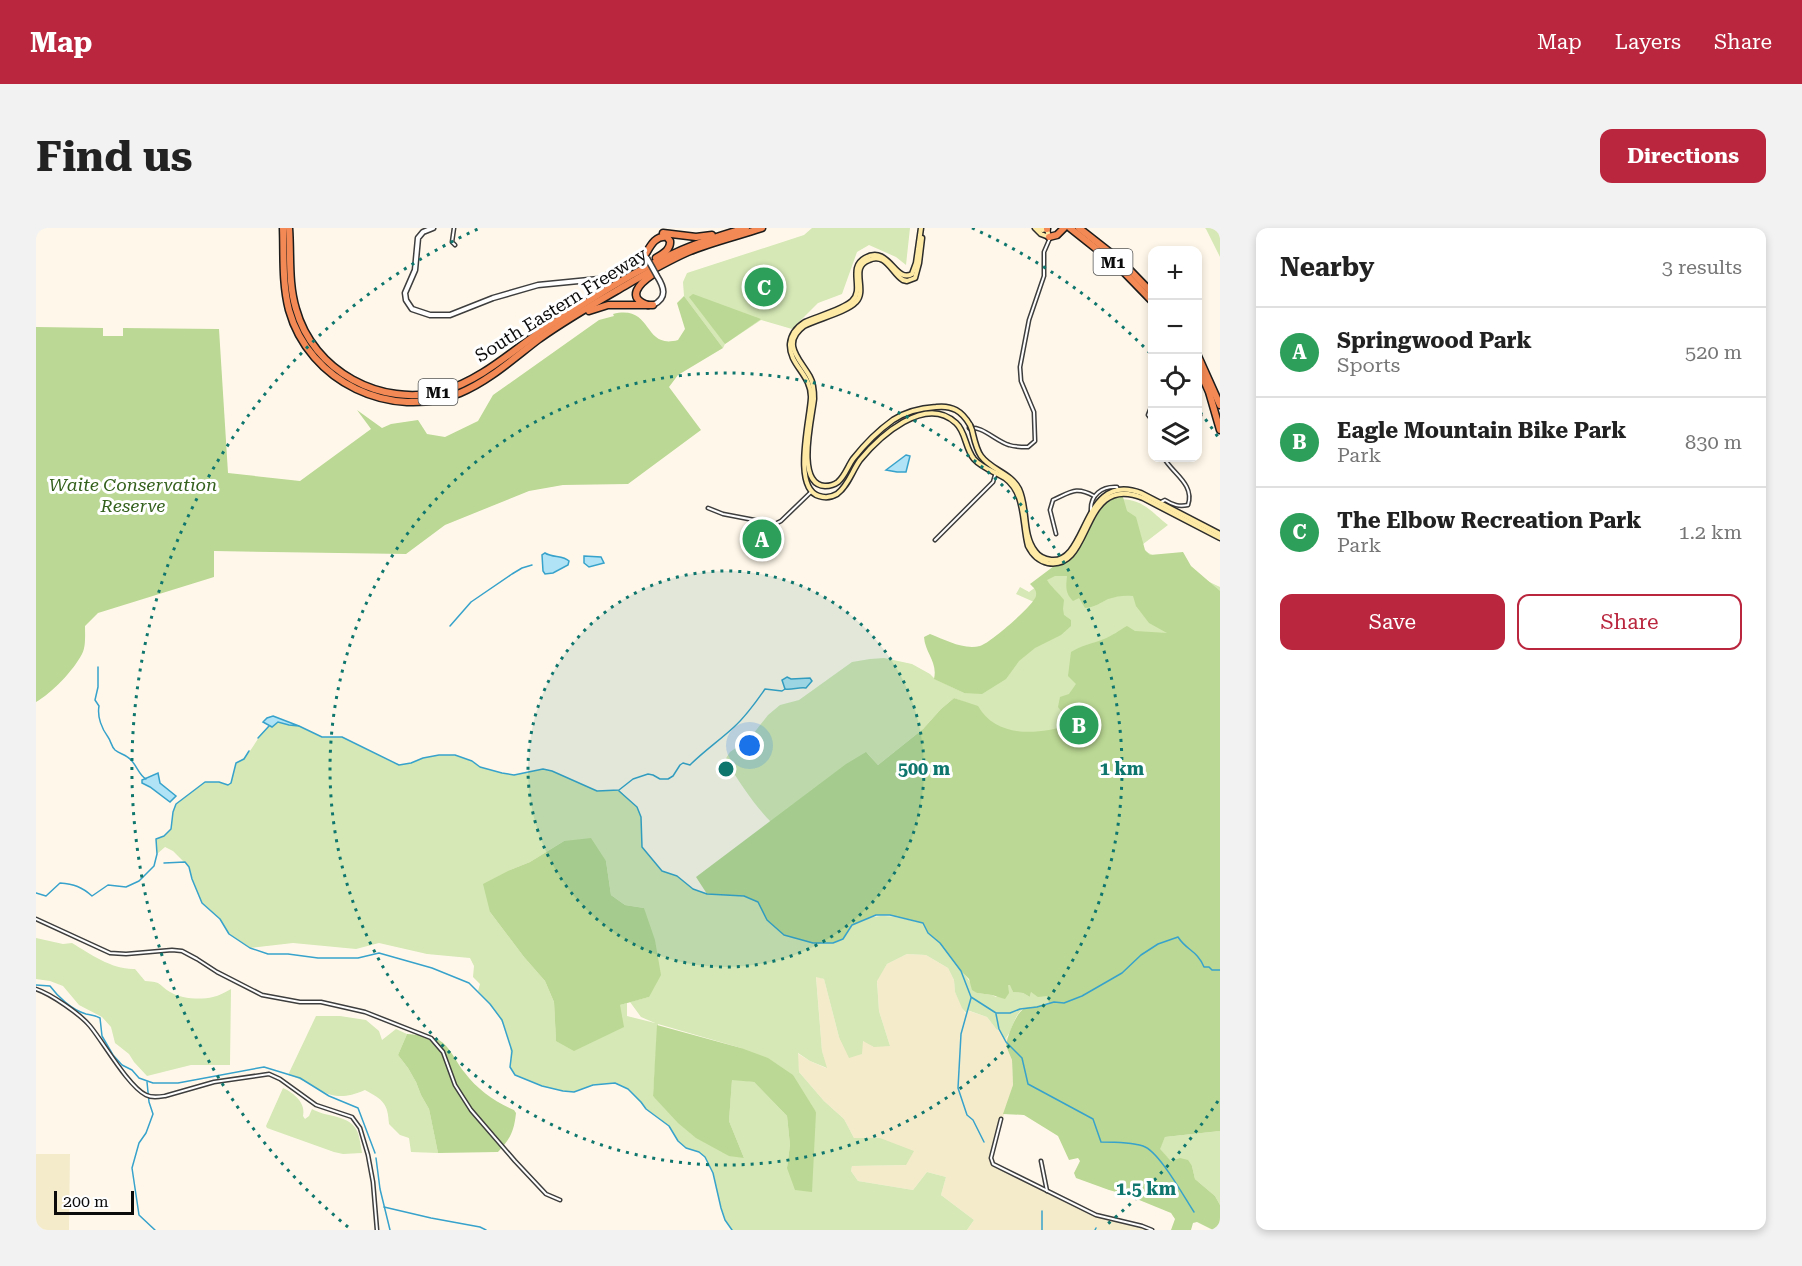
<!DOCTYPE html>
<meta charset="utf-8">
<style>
:root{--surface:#fff;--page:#f2f2f2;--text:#222;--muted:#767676;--line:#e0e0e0;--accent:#b9263e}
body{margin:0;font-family:"Roboto Serif",serif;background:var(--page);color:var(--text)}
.controls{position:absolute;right:18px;top:18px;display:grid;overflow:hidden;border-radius:12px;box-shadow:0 3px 9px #0003}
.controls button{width:54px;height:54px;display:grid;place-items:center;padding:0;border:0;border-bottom:2px solid var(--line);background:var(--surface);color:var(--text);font:30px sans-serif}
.scale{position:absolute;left:18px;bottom:15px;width:80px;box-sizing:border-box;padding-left:6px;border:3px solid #0b0b0b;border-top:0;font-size:16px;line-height:21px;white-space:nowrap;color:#0b0b0b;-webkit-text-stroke:4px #fff;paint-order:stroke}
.you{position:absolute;left:714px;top:518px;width:21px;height:21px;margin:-15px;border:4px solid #fff;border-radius:50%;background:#1a73e8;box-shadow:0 0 0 9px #1a73e833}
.badge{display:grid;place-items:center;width:39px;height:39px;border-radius:50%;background:var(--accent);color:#fff;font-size:20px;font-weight:700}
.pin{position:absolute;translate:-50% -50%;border:3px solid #fff;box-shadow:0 2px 6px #0006}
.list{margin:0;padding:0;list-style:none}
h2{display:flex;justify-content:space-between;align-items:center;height:78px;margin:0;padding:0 24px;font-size:26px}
h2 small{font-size:20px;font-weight:400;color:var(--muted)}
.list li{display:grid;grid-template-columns:39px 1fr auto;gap:18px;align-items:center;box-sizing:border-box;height:90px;padding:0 24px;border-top:2px solid var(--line)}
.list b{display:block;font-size:22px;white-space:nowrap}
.list p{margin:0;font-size:20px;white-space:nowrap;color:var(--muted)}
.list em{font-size:20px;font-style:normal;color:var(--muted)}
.actions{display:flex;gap:12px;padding:18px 24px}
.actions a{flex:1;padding:14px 0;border:2px solid var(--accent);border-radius:12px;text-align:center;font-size:21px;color:var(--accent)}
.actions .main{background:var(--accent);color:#fff}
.icon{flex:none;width:33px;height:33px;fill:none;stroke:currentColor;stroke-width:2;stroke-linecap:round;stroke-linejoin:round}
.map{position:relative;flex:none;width:1184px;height:1002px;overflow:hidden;border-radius:12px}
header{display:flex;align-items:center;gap:36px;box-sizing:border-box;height:84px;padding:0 30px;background:var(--accent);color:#fff}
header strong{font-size:28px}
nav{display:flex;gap:33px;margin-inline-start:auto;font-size:21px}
.intro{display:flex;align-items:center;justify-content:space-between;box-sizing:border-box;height:144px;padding:0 36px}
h1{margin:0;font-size:42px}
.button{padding:15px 27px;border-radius:12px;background:var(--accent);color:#fff;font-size:21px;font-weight:700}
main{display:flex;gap:36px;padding:0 36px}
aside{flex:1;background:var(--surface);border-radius:12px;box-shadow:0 3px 9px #0003}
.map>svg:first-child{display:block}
.farmland{fill:#f4ebcb}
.green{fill:#d5e8b5;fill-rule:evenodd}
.forest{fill:#bbd894}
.water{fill:#afe3f5;stroke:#37a2cb;stroke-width:1.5}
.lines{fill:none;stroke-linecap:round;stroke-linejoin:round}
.stream{stroke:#37a2cb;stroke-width:1.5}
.minor-casing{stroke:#3e3e3e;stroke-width:5}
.tertiary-casing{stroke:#3e3e3e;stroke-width:7}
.secondary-casing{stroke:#2d2d2d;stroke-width:7}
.motorway-casing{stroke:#1c1c1c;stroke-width:9}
.minor{stroke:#fff;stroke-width:2}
.tertiary{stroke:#fff;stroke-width:4}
.secondary{stroke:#feeaa5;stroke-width:4}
.motorway{stroke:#f38954;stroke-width:6}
.tertiary-bridge-casing{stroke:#3e3e3e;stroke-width:7;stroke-linecap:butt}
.secondary-bridge-casing{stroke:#2d2d2d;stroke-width:7;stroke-linecap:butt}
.tertiary-bridge{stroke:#fff;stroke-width:4}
.secondary-bridge{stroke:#feeaa5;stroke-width:4}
.ring{fill:none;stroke:#0f766e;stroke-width:3;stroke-dasharray:3 6}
.labels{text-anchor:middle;stroke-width:6;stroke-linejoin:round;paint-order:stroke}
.shield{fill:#fff;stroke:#545454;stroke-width:1.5}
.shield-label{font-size:16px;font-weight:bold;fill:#0b0b0b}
.street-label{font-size:18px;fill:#0b0b0b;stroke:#fff}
.park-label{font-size:18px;font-style:italic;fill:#34611d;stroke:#fff}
.centre{fill:#0f766e;stroke:#fff;stroke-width:3}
.ring-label{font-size:18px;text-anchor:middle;font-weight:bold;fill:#0f766e;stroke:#fff;stroke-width:6;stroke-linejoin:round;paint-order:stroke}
</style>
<header>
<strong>Map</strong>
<nav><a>Map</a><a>Layers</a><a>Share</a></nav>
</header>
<div class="intro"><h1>Find us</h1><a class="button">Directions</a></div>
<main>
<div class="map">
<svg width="1184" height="1002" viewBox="0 0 1184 1002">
<rect width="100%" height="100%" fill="#fff8ea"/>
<g class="farmland">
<path d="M871,726L890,727L912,740L918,752L919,764L929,785H931L930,782L951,789L961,802L963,801L969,811L973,808L970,818L976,832L977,857L955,930L957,936L1060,987L1106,998L1113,1002H931L938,992L905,967L910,949L891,944L877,962L822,953L815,943L816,938L870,937L844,910H818L808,891L788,873L763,844L761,825L774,833L790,840L786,823L780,748L788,751L803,809L854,818L843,783L841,752L851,736Z"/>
<path d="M0,926H34L33,1002H0Z"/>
</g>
<g class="green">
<path d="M776,0H874L870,37L860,29L833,17L821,24L806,66L782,75L756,101L725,92L689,116L687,120L648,68L647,54L651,45L768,7Z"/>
<path d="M1169,0H1184V29L1170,1Z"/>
<path d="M1082,271C1107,271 1113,282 1132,297L1102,320L1184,359V762L758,577L735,594C716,575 704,554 689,532L694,524L714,510L732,487L744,477L763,472L816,434L834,431L848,430L876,436L894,446L899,451L928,465L1016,382L980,366L984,359L993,364L1038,331ZM918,470L931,475L840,542L831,525L842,537L887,501L905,481Z"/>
<path d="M242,494L253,497L263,498L286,509H306L363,537L375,535L387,530L403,527H418L436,533L444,539L466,545L478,547L507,541L516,543L561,563L583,562L601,579L605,589L606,619L626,643L641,648L657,661L671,666L708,668L722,674L731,692L813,703L816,697C846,682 856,689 887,695C892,704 899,709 906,717C918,733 931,748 941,765L956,767L960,769L972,757H975L977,764L987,765L994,769L995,764L1011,768L1013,776C1006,778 996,778 989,780C977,785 977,805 968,812L963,801L961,802L951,789L931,782V786L926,780L919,764L918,752L912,740L890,727L871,726L851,736L841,753L843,783L854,818L838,819L827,813L826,826L813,830L803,809L788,751L780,749L786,823L791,840L774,833L762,825L763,844L788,873L808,891L818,910H844L878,923L870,937L816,938L815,943L822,953L877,962L891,944L910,949L905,967L938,992L931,1002H696L689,992L685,980L677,945L669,929L663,924L650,920L642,913L633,898L610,881L592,861L579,855L557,857L538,864L527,863L506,858L479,847L474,839C478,807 464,786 442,763L444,756L437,749L438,738L434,730L391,726L343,715L320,721L257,715L214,720L193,706L184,691L166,675L156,651L153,639L137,623L129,619L121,626L120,611L128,608L135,601L137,584L140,576L169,554H183L192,557L195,555L200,535C212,529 216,520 223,509C225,505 230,501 233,498L236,499ZM528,613L570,633L575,667L589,677L608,680L613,769L594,774L605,789L619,795L591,788V775L584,777L520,813L518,774L509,753L488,729L454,684L474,642L494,634ZM622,796L705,820L780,884L751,940L754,917L751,888L718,854L696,851L693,893L708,930L617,868Z"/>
<path d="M0,710L27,716L36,715C54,726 77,742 99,741L109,753C127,754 121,756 134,764C145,771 165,772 177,769C183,768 189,764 195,761L194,837H155L111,848L98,834L93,826L79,815L75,799L66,789L43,777L27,758L14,753L0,751Z"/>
<path d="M280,788H304L330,792L343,803L346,812L360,801L371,806L362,827L372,840L380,854L385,867L393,881L402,925L375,924L373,910L364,907L353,896C352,875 347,872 329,862C291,879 284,856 252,847Z"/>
<path d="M247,860C258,865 270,875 267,888L269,891L273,888L276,881C291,890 315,886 322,905C324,912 325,919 326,925L307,926L298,924L231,900L230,898Z"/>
<path d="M1184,903V977L1179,968L1159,951L1156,938L1135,933L1123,921L1129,909Z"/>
</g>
<g class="forest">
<path d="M657,66L725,91L689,116L653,69Z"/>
<path d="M648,68L687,120L642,147L633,159L665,202L592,256L527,257L493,263L409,297L370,326L178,323V349L62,385L49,398C49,406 50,419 46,426C37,443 16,465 0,474V99L67,100V108H87V100L183,101L192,245L264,253L335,201L321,182L346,200L355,196L382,192L391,206L409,209L442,193L457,167L563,92L578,88L577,86C618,76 606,122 642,112L649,101L641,75Z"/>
<path d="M1080,269H1087L1091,283L1100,289L1109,322L1114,327L1147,324L1155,338L1184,363V903L1129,909L1124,921L1135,933L1144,930L1152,932L1156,938L1159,951L1179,968L1184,977V1002H1177L1161,994L1157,995L1155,1002H1135L1139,991L1135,985L1091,967L1073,962L1040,950L1038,945L1044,933L1042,930L1033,932L1022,908L988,887L967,886L977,857L976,832L970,818C971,809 980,784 989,780C994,778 1006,778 1013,776L1011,768L1002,769L995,764L994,769L987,765L977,764L974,757H972L973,765L969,771L956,767L941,765L936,762L933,751L925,743L904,715L892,705L887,695L854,687H840L816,697L807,711L797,715H777L748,707L731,692L722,674L708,668L671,666L660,649L810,536L830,524L842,537L887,501L905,481L918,470L942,478C960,510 1002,507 1032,497L1029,488L1022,479L1024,469L1033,466L1040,456L1032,448L1035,424C1044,418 1058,415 1068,411C1076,408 1084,402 1091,398L1099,403L1131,405L1113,395L1100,378L1097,368C1088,367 1081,368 1072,371C1064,375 1059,379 1049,380L1043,370L1037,373C1029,365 1030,359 1031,348H1019L1011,352C1014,358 1023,365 1028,372L1027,381L1028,387L1035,392V398L1025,407L999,420L983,433L970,451L946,466L928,465L898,451C902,434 889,425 888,409L894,406C910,412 927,422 944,418C954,415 998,377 1000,368C1001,362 998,360 994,356L1018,338L1029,335L1036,330L1067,277Z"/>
<path d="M555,610L570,633L575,667L589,677L608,680L619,712L625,747L613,769L584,777L588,799L538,823L520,813L518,774L509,753L488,729L454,684L447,656L474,642L494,634L528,613Z"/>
<path d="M621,797L705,820L732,830L757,847L780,884L776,964L759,962L751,940L754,917L751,888L718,854L696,852L693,893L708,930L693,928L660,910L642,895L617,868Z"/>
<path d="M371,806C381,807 393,807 403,812C415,819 420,835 429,845C441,861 459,874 478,882L480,885C478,904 474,911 462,924L402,925L393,881L385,867L380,854L372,840L362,827Z"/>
</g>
<g class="water">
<path d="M870,227L874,228L870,244H861L850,242Z"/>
<path d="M509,325C517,330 527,327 533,333L532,337L517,345L509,346L507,343L506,327Z"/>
<path d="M548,328L565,329L568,335L553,339L548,335Z"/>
<path d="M751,449L755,451L774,450L776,453L770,460C762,459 757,462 749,461L746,452Z"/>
<path d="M237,488L263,498L253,497L242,494L236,499L227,494L231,490Z"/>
<path d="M122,545L124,555L140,568L134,574L114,559L106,555V552Z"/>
</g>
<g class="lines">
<g class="stream">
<path d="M414,398L435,374L476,346L486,340L496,337"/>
<path d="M62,439V459L59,472L63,478C61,489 66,501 72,509C75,513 75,518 79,522C84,526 91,527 95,532C101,538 103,547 110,551"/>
<path d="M263,498L286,509H306L363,537L375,535L387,530L403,527H419L436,533L444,539L466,545L478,547L507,541L516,543L561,563L583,562L597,551L612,546L617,547L624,551H632L637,548L644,537L647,535L654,537C668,523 684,512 698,499C710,488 720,474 729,461L746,463L749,461"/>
<path d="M222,510L233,498"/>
<path d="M583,563L601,579L605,589L606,619L626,643L641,648L657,661L671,666L708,668L722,674L731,692L748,707L777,715H797L807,711L816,697L840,687H854L887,695L892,705L904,715L925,743L935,769L960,785H974L984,781L1001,779L1018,774L1028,775L1046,768L1086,745L1105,727L1122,716L1142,709C1151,723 1161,722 1168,739H1173L1176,742H1184"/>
<path d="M128,635L149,634L153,639L156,651L166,675L184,691L193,706L214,720L232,726H252L282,730H322L343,725L396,740L433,755L454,776L466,792L476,823L474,839L479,847L506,858L527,863L538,864L557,857L579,855L592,861L605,874L610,881L633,898L642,913L650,920L663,924L669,929L677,945L685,980L689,992L696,1002"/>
<path d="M0,665L10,668L24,655C38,656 46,659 56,668L72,657L90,659L103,653L118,638L121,626L120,611L128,608L135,601L137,584L140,576L169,554H183L192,557L195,555L200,535L208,531L213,523"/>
<path d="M0,757L14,758C22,769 36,782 50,786C56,787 59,787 64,790L66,808L77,827L86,837L96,842L103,850L117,855H142L228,839L264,850L293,868L322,880L339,925"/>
<path d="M935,770L925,806L922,860L931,887L937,892L948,914"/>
<path d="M960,786L963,801L970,814L986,830L992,856L1057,891L1065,914C1079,914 1094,914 1107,918C1123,923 1148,969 1158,984"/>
<path d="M111,854L113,874L117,886L110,905L103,915L96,940L103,987L119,1002"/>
<path d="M340,930L344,961L354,1002"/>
<path d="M348,979L395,990L444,999L450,1002"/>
<path d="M1006,983V1002"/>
<path d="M1059,1002L1060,1000"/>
</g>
<g class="minor-casing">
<g id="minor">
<path d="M418,0L416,14L419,17"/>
<path d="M1116,177L1112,187L1116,192"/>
<path d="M1162,182L1164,187"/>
<path d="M933,200C945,197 960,213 973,217C979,219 986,219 992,219L999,213L998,184L985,153L984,139L993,92L1008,48V24L1014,10"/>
<path d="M1123,275L1129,272C1137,277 1143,279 1152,277C1159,256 1136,245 1128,230"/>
<path d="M672,280L687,286L739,296L745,293L775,264"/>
<path d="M1055,283C1054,267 1066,258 1081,259L1082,262"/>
<path d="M1020,306L1014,282L1017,272C1035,264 1040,258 1058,268"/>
<path d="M899,312L957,254L960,244"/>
<path d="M0,691L74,725L90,726L136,722L146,723L161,731L181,744L226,767L264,774H285L329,784L395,810L407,824L419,857L435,882L479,933L510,966L524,972"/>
<path d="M0,761C15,766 44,786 54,798C68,815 92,858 110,867C116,870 122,869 129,868L178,854L233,846L244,851L280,877L316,889L324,900L332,927L337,954L341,1002"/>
<path d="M965,891L955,930L957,936L1060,987L1106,998L1116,1002"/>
<path d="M1005,933L1011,963"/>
</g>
</g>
<g class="tertiary-casing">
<g id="tertiary">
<path d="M397,0L387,4L382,10L379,42L369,65L370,72L376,81L394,87H414L457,70L502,57L563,51L602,32L609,27"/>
<path d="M617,77C632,70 628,59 621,48"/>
</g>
</g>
<g class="secondary-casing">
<g id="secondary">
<path d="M885,0L880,35L876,46C859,56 853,16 829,30C811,40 829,61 816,73C808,81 780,89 769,94C761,99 755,106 754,116C753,137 776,147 775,170C774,192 756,260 783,268C789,270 796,269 801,266C812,258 816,243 824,232C843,209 889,166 920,195C930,204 929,220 938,231C946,240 959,244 969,250C990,265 986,296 992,318C996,326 1002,333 1012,335C1058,343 1043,244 1107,270L1184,310"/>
<path d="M999,0L1005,6L1013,9"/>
<path d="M1001,0L1006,2L1011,1L1013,9"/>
<path d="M886,10L883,35L879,50L871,53L867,52C859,47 855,37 847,32C843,30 837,30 833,32C813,39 832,62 820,74C811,84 781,91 768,98C744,116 765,132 774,149C778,156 778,164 778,171C776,190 759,257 789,258C794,258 798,257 802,254C809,248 812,238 817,231C828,217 843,202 857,192C869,184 885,180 900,179C916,177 926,183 934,197"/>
<path d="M936,202C938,210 940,221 945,228C955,242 975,245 983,261C992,280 986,306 999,323C1003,329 1008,331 1015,332C1053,336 1045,242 1105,265L1184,306"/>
</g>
</g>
<g class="motorway-casing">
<g id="motorway">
<path d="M247,0C248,27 246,55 253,82C273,154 355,193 424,165C453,153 478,130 503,111C527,94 554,78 580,63C604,49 627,35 652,24C676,14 702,8 726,0"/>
<path d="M253,0C255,27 252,55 260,81C277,143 345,180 407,163C446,152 478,121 511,99C552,73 596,44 641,24C663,14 686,7 710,0"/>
<path d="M1034,0L1082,38L1116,73"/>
<path d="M1043,0L1085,33L1116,65"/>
<path d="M1011,1V0"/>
<path d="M627,5L660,9L676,7"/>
<path d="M1013,9L1021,7L1028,0"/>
<path d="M609,27C614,19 619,7 631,9L634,13C635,22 626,26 620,30"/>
<path d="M612,77C589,70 604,55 616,47"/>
<path d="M553,83L572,77H617"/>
<path d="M1162,128L1184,177"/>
<path d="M1162,139L1173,164L1184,202"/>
</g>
</g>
<use href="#minor" class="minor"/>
<use href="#tertiary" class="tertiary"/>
<use href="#secondary" class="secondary"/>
<use href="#motorway" class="motorway"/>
<g class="tertiary-bridge-casing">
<path id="tertiary-bridge" d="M611,30L621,48"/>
</g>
<g class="secondary-bridge-casing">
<path id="secondary-bridge" d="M934,197L936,202"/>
</g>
<use href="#tertiary-bridge" class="tertiary-bridge"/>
<use href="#secondary-bridge" class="secondary-bridge"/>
</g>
<circle cx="690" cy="541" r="198" fill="#0f766e" fill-opacity=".12"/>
<g class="ring">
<circle cx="690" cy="541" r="198"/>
<circle cx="690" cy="541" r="396"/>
<path d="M1182 873A594 594 0 0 1 1068 999M312 999A594 594 0 0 1 444 0M936 0A594 594 0 0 1 1114 125M1164 184A594 594 0 0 1 1182 209"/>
</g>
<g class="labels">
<g class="shield">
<rect x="1057.5" y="21" width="39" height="26" rx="4.5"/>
<rect x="382.5" y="151" width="39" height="26" rx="4.5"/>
</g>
<g class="shield-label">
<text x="1077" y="40">M1</text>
<text x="402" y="170">M1</text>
</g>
<g class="street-label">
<text transform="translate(525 77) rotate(-32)" y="6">South Eastern Freeway</text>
</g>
<g class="park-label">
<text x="97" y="263">Waite Conservation<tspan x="97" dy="21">Reserve</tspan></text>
</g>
</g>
<circle cx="690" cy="541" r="9" class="centre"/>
<g class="ring-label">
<text x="888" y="547">500 m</text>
<text x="1086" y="547">1 km</text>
<text x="1110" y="967">1.5 km</text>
</g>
</svg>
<div class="controls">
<button>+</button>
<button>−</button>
<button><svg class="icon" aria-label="locate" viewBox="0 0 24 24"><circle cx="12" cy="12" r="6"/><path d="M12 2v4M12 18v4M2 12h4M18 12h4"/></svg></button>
<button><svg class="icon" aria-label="layers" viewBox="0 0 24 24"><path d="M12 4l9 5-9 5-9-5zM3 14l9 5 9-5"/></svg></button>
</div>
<div class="scale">200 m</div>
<div class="you"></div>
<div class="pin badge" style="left:726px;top:311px;background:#2e9e5b">A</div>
<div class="pin badge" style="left:1043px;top:497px;background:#2e9e5b">B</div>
<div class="pin badge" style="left:728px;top:59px;background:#2e9e5b">C</div>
</div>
<aside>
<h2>Nearby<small>3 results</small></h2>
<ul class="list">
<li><span class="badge" style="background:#2e9e5b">A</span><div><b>Springwood Park</b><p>Sports</p></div><em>520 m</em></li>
<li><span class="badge" style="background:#2e9e5b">B</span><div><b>Eagle Mountain Bike Park</b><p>Park</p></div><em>830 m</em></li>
<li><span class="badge" style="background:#2e9e5b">C</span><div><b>The Elbow Recreation Park</b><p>Park</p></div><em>1.2 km</em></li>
</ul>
<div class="actions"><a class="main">Save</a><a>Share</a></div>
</aside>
</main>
